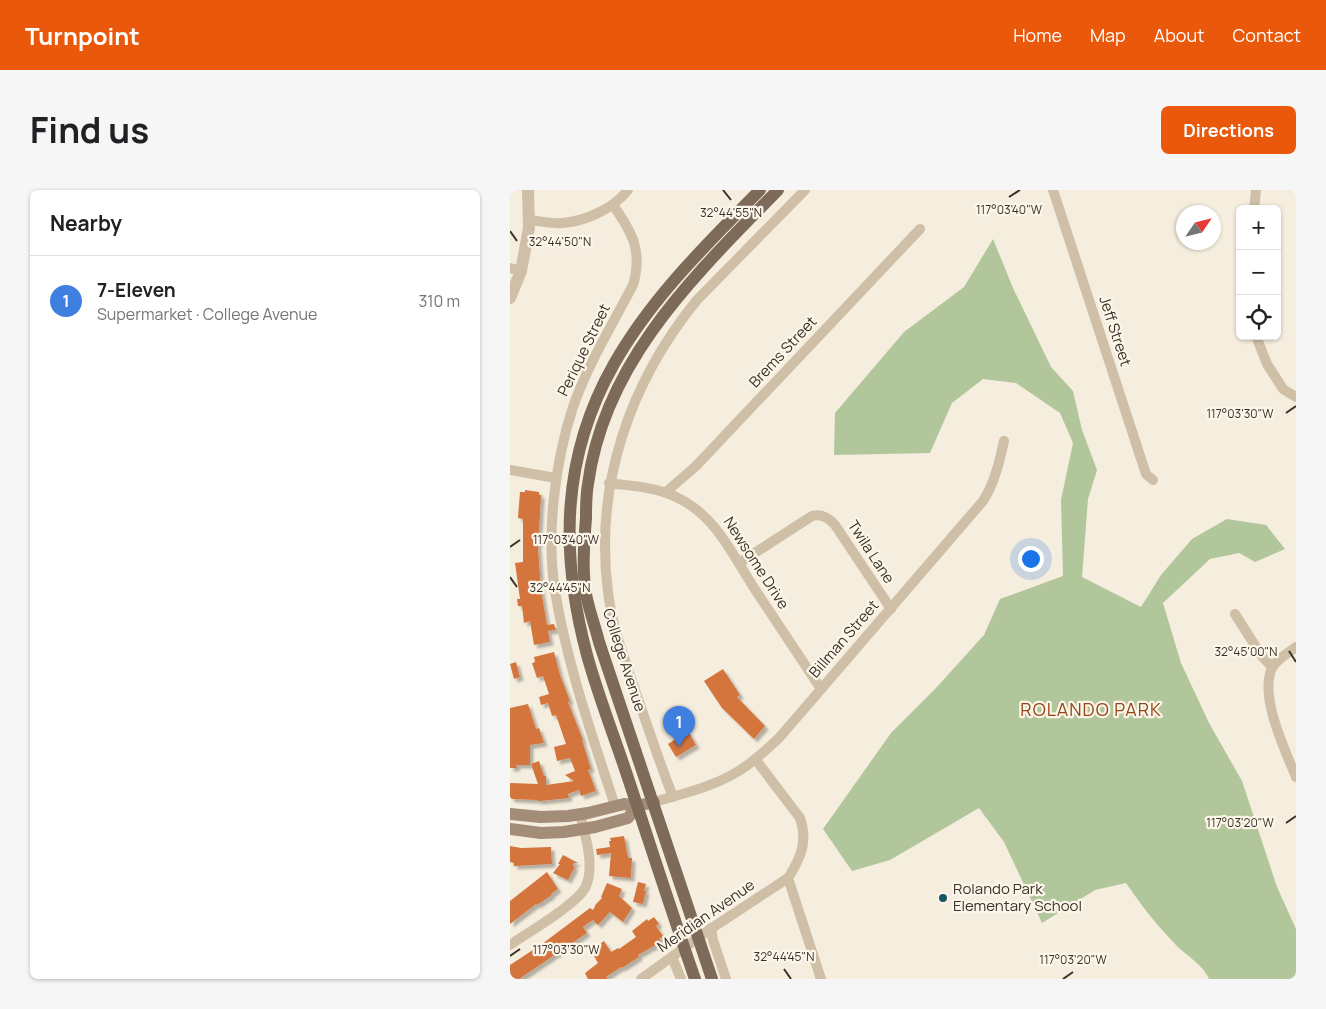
<!DOCTYPE html>
<meta charset="utf-8">
<style>
:root{--surface:#fff;--page:#f6f6f6;--text:#202124;--muted:#757577;--line:#e0e0e0;--accent:#ea580c}
body{margin:0;font-family:Manrope,sans-serif;background:var(--page);color:var(--text)}
.controls{position:absolute;right:15px;top:15px;display:grid;overflow:hidden;border-radius:8px;box-shadow:0 1px 4px #0004}
.controls button{width:45px;height:45px;display:grid;place-items:center;padding:0;border:0;border-bottom:1px solid var(--line);background:var(--surface);color:var(--text);font:25px sans-serif}
.compass{position:absolute;left:666px;top:15px;width:45px;height:45px;border-radius:50%;background:var(--surface);box-shadow:0 1px 4px #0004;rotate:55deg}
.you{position:absolute;left:520px;top:368px;width:18px;height:18px;margin:-12px;border:4px solid #fff;border-radius:50%;background:#1a73e8;box-shadow:0 0 0 8px #1a73e833}
.badge{display:grid;place-items:center;width:32px;height:32px;border-radius:50%;background:var(--accent);color:#fff;font-size:16px;font-weight:700}
.pin{position:absolute;translate:-50% -41px;filter:drop-shadow(0 1px 2px #0008)}
.pin::after{content:'';position:absolute;top:26px;width:18px;height:15px;background:inherit;clip-path:polygon(0 0,100% 0,50% 100%)}
.list{margin:0;padding:0;list-style:none}
h2{display:flex;justify-content:space-between;align-items:center;height:65px;margin:0;padding:0 20px;font-size:21px}
h2 small{font-size:16px;font-weight:400;color:var(--muted)}
.list li{display:grid;grid-template-columns:32px 1fr auto;gap:15px;align-items:center;box-sizing:border-box;height:90px;padding:0 20px;border-top:1px solid var(--line)}
.list b{display:block;font-size:19px;white-space:nowrap}
.list p{margin:0;font-size:16px;white-space:nowrap;color:var(--muted)}
.list em{font-size:16px;font-style:normal;color:var(--muted)}
.icon{flex:none;width:28px;height:28px;fill:none;stroke:currentColor;stroke-width:2;stroke-linecap:round;stroke-linejoin:round}
.map{position:relative;flex:none;width:786px;height:789px;overflow:hidden;border-radius:8px}
header{display:flex;align-items:center;gap:30px;box-sizing:border-box;height:70px;padding:0 25px;background:var(--accent);color:#fff}
header strong{font-size:24px}
nav{display:flex;gap:28px;margin-inline-start:auto;font-size:18px}
.intro{display:flex;align-items:center;justify-content:space-between;box-sizing:border-box;height:120px;padding:0 30px}
h1{margin:0;font-size:35px}
.button{padding:12px 22px;border-radius:8px;background:var(--accent);color:#fff;font-size:18px;font-weight:700}
main{display:flex;gap:30px;padding:0 30px}
aside{flex:1;background:var(--surface);border-radius:8px;box-shadow:0 1px 4px #0004}
.map>svg:first-child{display:block}
.green{fill:#b2c69b}
.building{fill:#d4753d;filter:url(#shadow)}
.lines{fill:none;stroke-linecap:round;stroke-linejoin:round}
.minor{stroke:#cfbfa7;stroke-width:10}
.tertiary{stroke:#cfbfa7;stroke-width:12}
.secondary{stroke:#a38d78;stroke-width:12}
.primary{stroke:#7e6a58;stroke-width:12}
.ticks{fill:none;stroke:#3b3128;stroke-width:2}
.poi-dot{fill:#185362;stroke:#fcf6ea;stroke-width:2}
.labels{text-anchor:middle;stroke-width:4.5;stroke-linejoin:round;paint-order:stroke}
.street-label{font-size:15px;fill:#3b3128;stroke:#fcf6ea}
.poi-label{font-size:15px;fill:#3b3128;stroke:#fcf6ea;text-anchor:start}
.quarter-label{font-size:18px;letter-spacing:1px;fill:#944517;stroke:#fcf6ea}
.ticks-label{font-size:12px;text-anchor:middle;fill:#3b3128;stroke:#fcf6ea;stroke-width:4.5;stroke-linejoin:round;paint-order:stroke}
</style>
<header>
<strong>Turnpoint</strong>
<nav><a>Home</a><a>Map</a><a>About</a><a>Contact</a></nav>
</header>
<div class="intro"><h1>Find us</h1><a class="button">Directions</a></div>
<main>
<aside>
<h2>Nearby<small></small></h2>
<ul class="list">
<li><span class="badge" style="background:#3f7fe0">1</span><div><b>7-Eleven</b><p>Supermarket · College Avenue</p></div><em>310 m</em></li>
</ul>
</aside>
<div class="map">
<svg width="786" height="789" viewBox="0 0 786 789">
<defs>
<filter id="shadow"><feDropShadow dx="3.5" dy="3.5" stdDeviation="1" flood-color="#0004"/></filter>
</defs>
<rect width="100%" height="100%" fill="#f5eddd"/>
<path class="green" d="M483,49L503,98L541,177L563,201L572,240L587,280L578,309L572,387L631,417L651,385L682,349L717,329L756,335L775,359L745,372L729,363L700,369L653,413L671,473L699,533L732,591L767,697L786,739V785L781,789H699C693,774 675,765 664,753C646,734 631,715 616,693L585,700L532,733L494,652L469,618L380,670L342,681L313,639L381,543L426,498L474,445L490,409L553,386L551,310L563,253L550,223L506,193L473,189L442,213L420,263L324,265L325,223L394,142L454,97Z"/>
<g class="building">
<path d="M15,300L29,302V305H31L28,358L31,400L37,435L44,434L46,440L38,441L40,452L24,455L20,431L14,433L12,416H8L7,409H10L5,373L13,372V329L8,328L10,302H15Z"/>
<path d="M44,462L50,485L60,511L58,512L73,550H72L81,579L78,580L86,601L71,606L69,600L58,604L59,608L31,611H27L28,610L2,609L0,607V593L28,594L21,574L29,571L34,586H36V595L64,591L55,585L65,581L60,568L47,571L44,557L56,554L46,525L42,526L38,513L31,515L29,507L39,504L33,486L27,488L22,473L25,472L24,467Z"/>
<path d="M6,472L10,487L4,489L0,474Z"/>
<path d="M213,479L230,505L227,507L255,536L244,549L212,518L194,491Z"/>
<path d="M18,514L26,539L29,538L34,553L20,555V575H6L7,578H0V518Z"/>
<path d="M178,541L186,555L166,567L158,554Z"/>
<path d="M114,646L118,668H122L121,688L99,686L101,663L87,665L86,659L100,657L99,651H101L100,648Z"/>
<path d="M0,656L11,658L41,657L42,674L4,676V673L0,672Z"/>
<path d="M53,665L68,673H64L63,676L65,677L58,690L43,683L50,674H48Z"/>
<path d="M37,682L48,699L41,704L42,705L27,715L26,714L0,734V711Z"/>
<path d="M128,692L136,694L134,701H136L133,714L123,712Z"/>
<path d="M97,693L112,699L109,706L122,718L113,732L100,722L88,735L83,730L73,737L77,743L9,789H0V775L32,754L80,718L83,720L86,714L92,708L91,707Z"/>
<path d="M144,727L149,734L146,736L153,746L149,749L151,752L128,765L129,767L112,778L111,777L96,787L98,789H78L75,783L88,773L84,766L86,765L82,759L94,751L101,762L108,758L109,759L126,747L122,741L137,729L138,731Z"/>
</g>
<g class="lines">
<g class="minor">
<path d="M543,0L636,284L643,290"/>
<path d="M103,15C122,42 133,61 123,95C102,135 78,174 63,217C45,272 36,344 45,401C57,474 82,545 105,616"/>
<path d="M744,19L746,0"/>
<path d="M20,30C30,31 42,34 52,33C76,31 103,19 118,0"/>
<path d="M0,78L11,81"/>
<path d="M746,146L757,174L773,199L786,207"/>
<path d="M0,280L46,288"/>
<path d="M99,293C121,296 146,297 166,307C206,325 223,366 246,401C267,433 289,466 311,499"/>
<path d="M156,302L186,276L410,39"/>
<path d="M229,373L302,326C312,323 319,328 325,335L381,419"/>
<path d="M725,424L751,465L762,477"/>
<path d="M786,457C778,463 767,469 762,478C749,506 775,560 786,587"/>
<path d="M246,570L290,628C298,651 291,668 278,688L311,789"/>
<path d="M163,607C149,571 137,535 125,500C114,468 102,435 98,402C84,295 120,192 187,110L295,0"/>
<path d="M144,612C172,604 202,597 227,582C243,573 256,560 269,548L473,311C485,292 489,273 494,251"/>
<path d="M201,738L203,750L216,789"/>
<path d="M0,755C17,743 69,713 76,696C85,675 75,645 70,624"/>
<path d="M162,767L171,789"/>
<path d="M131,789L199,740L278,688"/>
</g>
<path class="tertiary" d="M0,108L11,81L19,38L18,0"/>
<g class="secondary">
<path d="M0,624L31,627L58,626L78,623L114,614L127,616L144,612"/>
<path d="M0,639L31,643L54,642L85,637L118,628L127,616"/>
</g>
<g class="primary">
<path d="M185,789C161,720 139,651 116,582C103,543 88,505 77,465C50,364 51,267 104,174C142,107 197,54 250,0"/>
<path d="M202,789L89,452C85,436 79,420 76,404C72,380 74,353 76,328C76,317 76,305 78,294C94,171 186,84 268,0"/>
</g>
</g>
<path class="ticks" d="M213,0L221,10M499,7L510,0M0,41L7,51M776,223L786,216M0,357L10,350M0,387L7,397M779,461L786,472M776,633L786,626M0,766L10,759M274,779L281,789M553,789L563,782"/>
<circle class="poi-dot" cx="433" cy="708" r="5"/>
<g class="labels">
<g class="street-label">
<text transform="translate(605 141) rotate(72)" y="5">Jeff Street</text>
<text transform="translate(74 160) rotate(-64)" y="5">Perique Street</text>
<text transform="translate(273 162) rotate(-47)" y="5">Brems Street</text>
<text transform="translate(361 362) rotate(57)" y="5">Twila Lane</text>
<text transform="translate(246 373) rotate(57)" y="5">Newsome Drive</text>
<text transform="translate(334 449) rotate(-49)" y="5">Billman Street</text>
<text transform="translate(114 470) rotate(72)" y="5">College Avenue</text>
<text transform="translate(196 726) rotate(-35)" y="5">Meridian Avenue</text>
</g>
<g class="poi-label">
<text x="443" y="704">Rolando Park<tspan x="443" dy="17">Elementary School</tspan></text>
</g>
<g class="quarter-label">
<text x="581" y="526">ROLANDO PARK</text>
</g>
</g>
<g class="ticks-label">
<text x="499" y="24">117°03'40"W</text>
<text x="221" y="27">32°44'55"N</text>
<text x="50" y="56">32°44'50"N</text>
<text x="730" y="228">117°03'30"W</text>
<text x="56" y="354">117°03'40"W</text>
<text x="50" y="402">32°44'45"N</text>
<text x="736" y="466">32°45'00"N</text>
<text x="730" y="637">117°03'20"W</text>
<text x="56" y="764">117°03'30"W</text>
<text x="274" y="771">32°44'45"N</text>
<text x="563" y="774">117°03'20"W</text>
</g>
</svg>
<div class="controls">
<button>+</button>
<button>−</button>
<button><svg class="icon" aria-label="locate" viewBox="0 0 24 24"><circle cx="12" cy="12" r="6"/><path d="M12 2v4M12 18v4M2 12h4M18 12h4"/></svg></button>
</div>
<svg class="compass" viewBox="-18 -18 36 36"><path d="M0-13l5 13h-10z" fill="#e53935"/><path d="M0 13l5-13h-10z" fill="#757577"/></svg>
<div class="you"></div>
<div class="pin badge" style="left:169px;top:557px;background:#3f7fe0">1</div>
</div>
</main>
